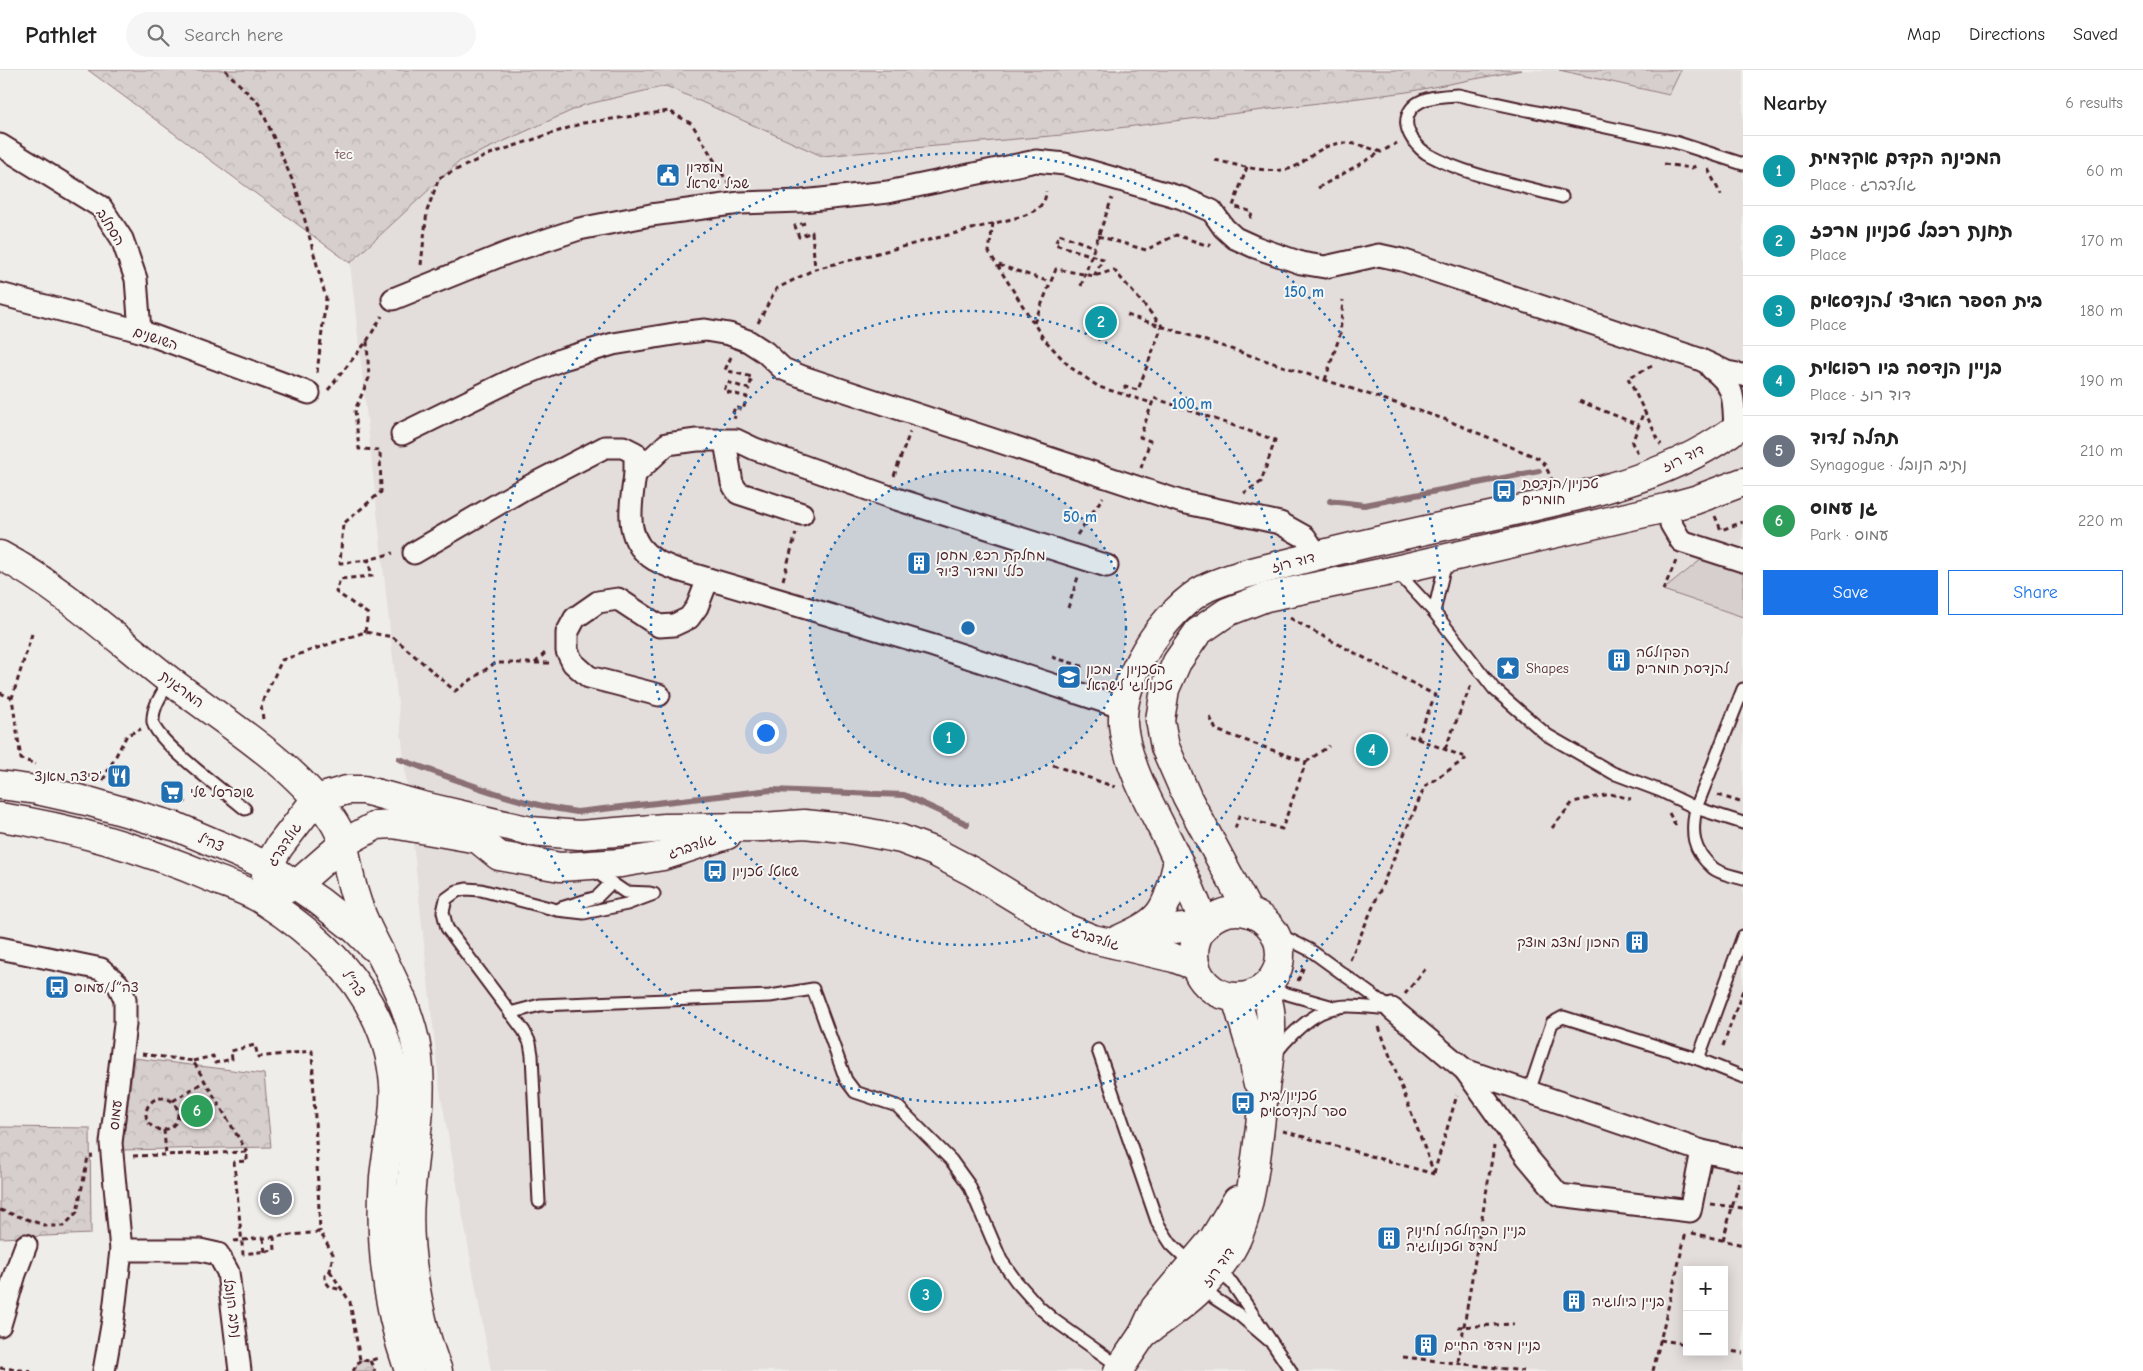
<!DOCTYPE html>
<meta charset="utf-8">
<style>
:root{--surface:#fff;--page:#f6f6f6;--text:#222;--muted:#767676;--line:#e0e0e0;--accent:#1a73e8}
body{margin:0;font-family:"Comic Neue","Playpen Sans Hebrew",sans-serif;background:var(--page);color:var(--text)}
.controls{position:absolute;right:15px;bottom:15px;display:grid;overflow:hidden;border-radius:0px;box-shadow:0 2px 12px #0003}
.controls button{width:45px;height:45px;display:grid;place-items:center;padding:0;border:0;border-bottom:1px solid var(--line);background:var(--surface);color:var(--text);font:25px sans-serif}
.you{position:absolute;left:765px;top:662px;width:18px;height:18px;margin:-12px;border:4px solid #fff;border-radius:50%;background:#1a73e8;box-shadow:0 0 0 8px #1a73e833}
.badge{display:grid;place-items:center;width:32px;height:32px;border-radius:50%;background:var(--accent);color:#fff;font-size:16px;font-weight:700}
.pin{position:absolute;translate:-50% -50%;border:2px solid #fff;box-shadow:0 1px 5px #0006}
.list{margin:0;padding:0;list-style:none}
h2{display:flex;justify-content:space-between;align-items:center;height:65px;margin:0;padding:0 20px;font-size:21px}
h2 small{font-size:16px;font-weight:400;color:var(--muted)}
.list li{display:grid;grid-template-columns:32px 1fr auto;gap:15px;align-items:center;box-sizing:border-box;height:70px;padding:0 20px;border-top:1px solid var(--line)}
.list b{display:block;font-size:19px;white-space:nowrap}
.list p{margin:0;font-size:16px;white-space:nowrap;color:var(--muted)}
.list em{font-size:16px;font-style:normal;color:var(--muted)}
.actions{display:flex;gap:10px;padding:15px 20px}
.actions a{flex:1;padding:11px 0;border:1px solid var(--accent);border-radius:0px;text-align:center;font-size:18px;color:var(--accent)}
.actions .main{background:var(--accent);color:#fff}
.icon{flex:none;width:28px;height:28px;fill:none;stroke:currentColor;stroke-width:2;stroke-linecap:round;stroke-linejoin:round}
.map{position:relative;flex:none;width:1743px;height:1301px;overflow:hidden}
header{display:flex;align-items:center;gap:30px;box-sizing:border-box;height:70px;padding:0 25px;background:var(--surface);border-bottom:1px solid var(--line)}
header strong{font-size:24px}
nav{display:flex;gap:28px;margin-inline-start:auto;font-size:18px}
.search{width:350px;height:45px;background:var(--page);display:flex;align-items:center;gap:12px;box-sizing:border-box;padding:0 18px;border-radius:28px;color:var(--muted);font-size:19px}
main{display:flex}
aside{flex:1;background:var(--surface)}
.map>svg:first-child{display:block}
.built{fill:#e3dedc;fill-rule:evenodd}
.grass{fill:#d7cfce;stroke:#90777c}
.forest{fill:url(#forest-crowns);stroke:#90777c}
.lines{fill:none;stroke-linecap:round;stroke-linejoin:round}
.stream{stroke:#8a6f74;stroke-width:6}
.lane-casing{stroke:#4a1f2b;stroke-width:15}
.street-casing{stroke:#4a1f2b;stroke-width:25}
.secondary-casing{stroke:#4a1f2b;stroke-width:31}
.path{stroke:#4a1f2b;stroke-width:3;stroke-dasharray:5 4;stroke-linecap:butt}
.lane{stroke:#f6f6f2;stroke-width:11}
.street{stroke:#f6f6f2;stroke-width:21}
.secondary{stroke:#f6f6f2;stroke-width:28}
.path-bridge{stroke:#4a1f2b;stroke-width:3;stroke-dasharray:5 4;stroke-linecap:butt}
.ring{fill:none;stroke:#1f6fb2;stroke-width:2.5;stroke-dasharray:2.5 5}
.labels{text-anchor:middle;stroke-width:4;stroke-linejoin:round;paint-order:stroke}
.park-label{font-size:14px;fill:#6d4b54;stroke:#f6f6f2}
.poi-label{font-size:14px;fill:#4a1f2b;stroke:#f6f6f2;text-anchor:start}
.street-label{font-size:14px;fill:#4a1f2b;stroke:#f6f6f2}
.centre{fill:#1f6fb2;stroke:#f6f6f2;stroke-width:2.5}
.ring-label{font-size:15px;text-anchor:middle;font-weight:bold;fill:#1f6fb2;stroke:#f6f6f2;stroke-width:4;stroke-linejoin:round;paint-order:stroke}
</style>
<header>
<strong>Pathlet</strong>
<div class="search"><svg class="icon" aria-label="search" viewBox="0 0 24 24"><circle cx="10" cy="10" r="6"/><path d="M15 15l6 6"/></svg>Search here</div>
<nav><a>Map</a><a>Directions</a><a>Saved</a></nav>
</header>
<main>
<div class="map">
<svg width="1743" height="1301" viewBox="0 0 1743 1301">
<defs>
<pattern id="forest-crowns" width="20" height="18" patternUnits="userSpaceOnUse" patternTransform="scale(1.25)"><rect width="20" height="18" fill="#d7cfce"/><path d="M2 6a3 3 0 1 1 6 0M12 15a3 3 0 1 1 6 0" fill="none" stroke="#bab1b1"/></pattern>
</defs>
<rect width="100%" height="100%" fill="#efedea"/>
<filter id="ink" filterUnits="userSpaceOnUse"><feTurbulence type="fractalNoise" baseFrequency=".02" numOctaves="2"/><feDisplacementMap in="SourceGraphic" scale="10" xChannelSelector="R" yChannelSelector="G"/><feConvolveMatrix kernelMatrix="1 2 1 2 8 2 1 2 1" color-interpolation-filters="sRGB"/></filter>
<g filter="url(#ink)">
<path class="built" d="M1515,0H1559L1669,25L1681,0H1743V1301H491L440,1021L350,193L459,91L584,35L666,16L822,86ZM1687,1200H1724V1282H1687Z"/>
<path class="grass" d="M1712,481L1743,491V547L1663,520Z"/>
<g class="forest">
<path d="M88,0H1522L1407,22L1062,65L822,86L666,16L584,35L460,91L350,193Z"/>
<path d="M1559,0H1681L1669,25Z"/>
<path d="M134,988L264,1004L271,1077L122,1080Z"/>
<path d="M0,1057L90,1058L91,1164L0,1168Z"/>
<path d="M360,1290L370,1291L375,1301H353Z"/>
</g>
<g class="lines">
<g class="stream">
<path d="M1330,431L1364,435L1539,401"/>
<path d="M399,689C457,710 516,734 577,742L771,720L904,725L967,754"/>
</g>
<g class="lane-casing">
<g id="lane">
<path d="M1562,127C1520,115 1468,106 1431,86C1418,80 1402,60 1408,45C1415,26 1441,26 1458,25L1675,72L1743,94"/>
<path d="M1397,502L1434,542L1494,619L1547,665L1613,703L1661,721L1696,738L1743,753"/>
<path d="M1434,542L1443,503L1450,491"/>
<path d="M170,610C162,624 152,637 153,652C155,671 228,724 245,739"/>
<path d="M1743,619L1696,738C1691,763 1692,780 1713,798C1720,804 1734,806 1743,809"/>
<path d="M593,800L625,822L650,823"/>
<path d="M561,838L597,827L611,813"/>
<path d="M1274,862L1310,880L1390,938"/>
<path d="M1266,918L1337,938"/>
<path d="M510,943L540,935L770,926L813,919L846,1010L855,1022L897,1036L951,1090L969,1115L1001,1190L1016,1211L1039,1237L1054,1250L1120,1297"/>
<path d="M1098,980L1158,1154L1171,1174L1193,1195"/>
<path d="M1275,984C1293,961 1318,936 1348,936C1363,936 1377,938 1392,939"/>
<path d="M1698,989L1743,866"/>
<path d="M1529,1022L1552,953L1563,947L1698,989L1743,1007"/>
<path d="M539,1132L532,985L530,973L524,961L447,858L443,842L446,829L457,821L466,819L481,820L557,840L584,843L627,834L654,824"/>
<path d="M1217,1200L1232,1213L1291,1301"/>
<path d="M1203,1217L1214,1228L1237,1243L1271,1272"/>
</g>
</g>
<g class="street-casing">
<g id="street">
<path d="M0,75L101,137L122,169L136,209L140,261"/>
<path d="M0,224L140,261L309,323"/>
<path d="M393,229L507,183L579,159L651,145L740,133L802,131L888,122L1036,91L1065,94L1182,128L1212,141L1224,158L1235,168L1255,177L1301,193L1325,197L1379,185L1402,190L1699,289L1727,302L1743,305"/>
<path d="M1711,298C1737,318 1733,329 1735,359"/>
<path d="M402,364L516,308L563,289L613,274L680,263L705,260L729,264L748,271L765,282L783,299L803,307L1182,432L1280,453L1305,467L1318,486"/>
<path d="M725,371L732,413L738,423L802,444"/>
<path d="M635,404C631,436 622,470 655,490C662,494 670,497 678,500L934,576L1124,638"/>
<path d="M1671,454L1681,471L1743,491"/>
<path d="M414,483L522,420L605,377H623L635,383V404L667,374L697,370H736L755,379L887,426L1107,496"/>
<path d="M659,625L589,607L573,593L567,581V563L575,548L598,532L618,529L659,556L674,555L689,548L697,537L708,509"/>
<path d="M0,878L101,899L118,914L125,929V954L111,1073L121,1180L113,1250L104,1301"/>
<path d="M1392,939L1465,1000L1527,1087L1559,1125L1690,1141L1702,1081"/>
<path d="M1465,1000L1702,1081L1743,1090"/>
<path d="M121,1180H200L218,1184L228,1202L240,1301"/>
<path d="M0,1255L15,1204L26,1175"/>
</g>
</g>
<g class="secondary-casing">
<g id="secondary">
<path d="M0,485C62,518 114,567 169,610C222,650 301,698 335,754C345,770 346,789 350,807C354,825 360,842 368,859C390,904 416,947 419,999C422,1043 413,1085 410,1129C406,1179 419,1254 438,1301"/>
<path d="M0,715L37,720L91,732L177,757L268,796L319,831L356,860L372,876"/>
<path d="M0,747C74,758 144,779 212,808C229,815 249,821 264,831C330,873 388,933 394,1015C396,1045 387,1077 384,1107C379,1173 387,1238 409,1301"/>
<path d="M262,829L268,796L279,777L316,729L347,720H364L423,736L531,761L579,765L665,758L763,757L804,754L844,758L901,769L935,782L973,802L1063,857L1093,869L1174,888L1195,896"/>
<path d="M262,829L296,815L344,773L377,755L393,754L478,769L499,786L560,797L621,793L663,786L727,765"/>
<circle cx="1237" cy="884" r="43"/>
<path d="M1249,843L1187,727L1165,677L1160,650L1165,619L1177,592L1198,562L1227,542L1266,527L1395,500L1666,438L1695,430L1743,412"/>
<path d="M1205,856C1194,827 1182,799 1169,772C1152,738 1130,701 1124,662C1115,613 1165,538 1208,517C1237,504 1270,498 1300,490C1364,473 1429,459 1495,445C1580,426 1673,409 1743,353"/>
<path d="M1135,868L1173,859L1205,856"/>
<path d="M1111,873C1163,850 1165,846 1178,791"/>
<path d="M1236,928L1253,985L1257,1011"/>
<path d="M1143,1264C1180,1237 1207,1220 1231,1180C1252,1145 1257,1080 1262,1039C1266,1009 1274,970 1270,940C1269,933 1266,925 1265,918"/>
<path d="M1118,1301L1143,1264L1155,1238L1214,1168L1237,1130"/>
</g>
</g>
<g class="path">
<path d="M225,0L259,34L297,121L326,228L317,303"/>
<path d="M1215,90C1236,95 1272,105 1292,98C1300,95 1308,88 1315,83C1339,67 1356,73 1381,82L1397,73"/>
<path d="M1664,94L1691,98L1696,96"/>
<path d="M1247,97L1233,136L1252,142L1250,150L1248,149"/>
<path d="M1708,99L1721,125"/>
<path d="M1318,118L1381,82"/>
<path d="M805,153L795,156L799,167L812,162L815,199"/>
<path d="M993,153L989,182L1043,268L1070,297L1099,317L1152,333"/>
<path d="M1098,166L1146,180L1176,165L1209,176L1211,173"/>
<path d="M1093,181L1112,128"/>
<path d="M421,195L427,141L439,108L490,84L583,53L669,41L692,54L728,113"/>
<path d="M999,195L1050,212"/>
<path d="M1094,206L1103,189L1055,174L1059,164L1094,177"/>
<path d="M1127,245L1444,349L1538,388L1544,393L1552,410"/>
<path d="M758,253L776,219L815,199L1023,146C1035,141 1046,136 1046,121"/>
<path d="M1034,253L1056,199L1094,206L1114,200L1162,256L1138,320L1125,317L1123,323"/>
<path d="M367,271L382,246"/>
<path d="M731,287L725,300L752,307L749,319L727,312L724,321L747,327L743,340L735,337L732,346L736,348"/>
<path d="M1652,296L1628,308L1661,375"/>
<path d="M1325,310L1340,265L1343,230"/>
<path d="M328,320L367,271L369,308L355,340L359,379L380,380L381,422L343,454L340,493L368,490L393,483"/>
<path d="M1579,331L1639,355"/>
<path d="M1638,383L1632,373L1644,341"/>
<path d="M1141,398L1150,371L1140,367L1154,328L1275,370L1261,412L1244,423"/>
<path d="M894,406L910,362"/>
<path d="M1715,446L1721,460L1743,452"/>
<path d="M1077,465L1103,427"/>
<path d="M783,510L796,463"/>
<path d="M1663,520L1676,491"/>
<path d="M1068,538L1078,507"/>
<path d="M1290,548L1313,561L1435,625L1417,670"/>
<path d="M365,562L368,544L336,522L340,509L372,506L368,490"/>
<path d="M32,564L12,628L21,689L36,694"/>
<path d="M1052,587L1085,597"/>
<path d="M535,593L546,582"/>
<path d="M0,623L12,628"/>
<path d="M1210,647L1216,660L1306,692L1282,759L1239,746L1234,762"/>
<path d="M263,649L261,634L282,590L365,562L393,567L455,621L495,593H550"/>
<path d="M1445,679L1471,615"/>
<path d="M1306,692L1329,676"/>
<path d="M1053,695L1115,717"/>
<path d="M103,710L127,665L141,659"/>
<path d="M177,722L188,735"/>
<path d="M1718,725L1743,733"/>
<path d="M1669,743L1677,758"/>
<path d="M1552,758L1573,732L1610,724L1631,729"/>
<path d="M1350,890L1425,716L1467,688L1405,664"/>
<path d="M1298,911L1304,896"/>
<path d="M1405,924L1427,897"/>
<path d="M1379,957L1434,1103"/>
<path d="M1723,976L1743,920"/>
<path d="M142,984L193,991L247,1082"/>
<path d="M193,991L213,986L215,993L232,989L231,981L255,975L258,987L312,981L320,1162"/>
<circle cx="162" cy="1044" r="16"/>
<path d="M173,1031L205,1011"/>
<path d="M164,1060L166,1085"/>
<path d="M1283,1061L1434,1104"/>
<path d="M133,1086L247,1082V1091L234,1092L243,1184L275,1180L274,1167"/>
<path d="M1434,1103L1457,1025"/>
<path d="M1711,1134L1743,1138"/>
<path d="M0,1140L47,1156H64L77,1142L88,1087L93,1086"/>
<path d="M1692,1163L1743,1175"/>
<path d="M263,1168L265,1182"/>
<path d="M1723,1170L1740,1109"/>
<path d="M234,1171L320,1162L333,1184L330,1201L325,1205V1211L330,1217L342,1220"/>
<path d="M330,1201L350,1232L360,1290L370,1291L380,1287"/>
<path d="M1660,1270L1687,1274"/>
<path d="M1724,1280L1743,1283"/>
<path d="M1403,1287L1524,1301"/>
<path d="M370,1291L375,1301"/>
<path d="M1458,1292L1494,1076"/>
<path d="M0,1298L31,1301"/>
<path d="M353,1301L360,1290"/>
<path d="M1653,1301L1686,1162"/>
</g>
<use href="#lane" class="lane"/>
<use href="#street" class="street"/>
<use href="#secondary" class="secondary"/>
<g class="path-bridge">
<path d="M1081,216L1093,181"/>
<path d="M1458,1257L1514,1254"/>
</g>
</g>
</g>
<circle cx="968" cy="558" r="158" fill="#1f6fb2" fill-opacity=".12"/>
<g class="ring">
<circle cx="968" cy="558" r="158"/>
<circle cx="968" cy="558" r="317"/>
<circle cx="968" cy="558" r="475"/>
</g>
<defs>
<g id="civic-square" transform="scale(1.25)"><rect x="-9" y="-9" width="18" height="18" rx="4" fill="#1f6fb2" stroke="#f6f6f2"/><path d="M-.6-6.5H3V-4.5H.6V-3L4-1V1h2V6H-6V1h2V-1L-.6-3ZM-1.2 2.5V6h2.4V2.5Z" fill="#fff"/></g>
<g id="bus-square" transform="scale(1.25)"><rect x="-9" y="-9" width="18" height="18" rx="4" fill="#1f6fb2" stroke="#f6f6f2"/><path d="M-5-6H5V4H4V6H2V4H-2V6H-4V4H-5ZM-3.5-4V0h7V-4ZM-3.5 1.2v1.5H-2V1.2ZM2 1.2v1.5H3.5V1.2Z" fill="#fff"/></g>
<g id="building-square" transform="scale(1.25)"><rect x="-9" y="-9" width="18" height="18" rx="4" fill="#1f6fb2" stroke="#f6f6f2"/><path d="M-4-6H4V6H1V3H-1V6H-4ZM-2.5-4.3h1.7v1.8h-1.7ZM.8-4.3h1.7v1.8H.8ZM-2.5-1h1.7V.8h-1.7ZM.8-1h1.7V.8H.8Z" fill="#fff"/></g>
<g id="sight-square" transform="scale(1.25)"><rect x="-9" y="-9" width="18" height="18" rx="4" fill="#1f6fb2" stroke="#f6f6f2"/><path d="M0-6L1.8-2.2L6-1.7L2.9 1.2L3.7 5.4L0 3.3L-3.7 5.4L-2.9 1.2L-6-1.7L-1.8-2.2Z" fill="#fff"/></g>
<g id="university-square" transform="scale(1.25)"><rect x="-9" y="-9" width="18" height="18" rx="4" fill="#1f6fb2" stroke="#f6f6f2"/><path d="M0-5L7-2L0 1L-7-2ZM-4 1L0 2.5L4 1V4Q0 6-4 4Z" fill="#fff"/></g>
<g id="restaurant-square" transform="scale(1.25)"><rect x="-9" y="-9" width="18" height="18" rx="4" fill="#1f6fb2" stroke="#f6f6f2"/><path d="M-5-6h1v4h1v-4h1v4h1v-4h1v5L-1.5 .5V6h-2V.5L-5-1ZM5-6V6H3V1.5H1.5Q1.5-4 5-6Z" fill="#fff"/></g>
<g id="supermarket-square" transform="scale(1.25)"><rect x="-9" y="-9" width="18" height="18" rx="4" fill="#1f6fb2" stroke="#f6f6f2"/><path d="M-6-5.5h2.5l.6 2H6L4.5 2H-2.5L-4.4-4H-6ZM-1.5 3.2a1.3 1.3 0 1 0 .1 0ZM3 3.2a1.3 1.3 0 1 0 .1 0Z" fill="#fff"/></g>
</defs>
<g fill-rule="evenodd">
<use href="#civic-square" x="668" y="105"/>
<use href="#bus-square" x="1504" y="421"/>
<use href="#building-square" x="919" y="493"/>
<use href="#building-square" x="1619" y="590"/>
<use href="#sight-square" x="1508" y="598"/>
<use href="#university-square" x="1069" y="607"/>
<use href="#restaurant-square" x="119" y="706"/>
<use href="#supermarket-square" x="172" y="722"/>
<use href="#bus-square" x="715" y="801"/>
<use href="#building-square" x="1637" y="872"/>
<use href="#bus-square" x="57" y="917"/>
<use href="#bus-square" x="1243" y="1033"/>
<use href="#building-square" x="1389" y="1168"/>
<use href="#building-square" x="1574" y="1231"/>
<use href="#building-square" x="1426" y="1275"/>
</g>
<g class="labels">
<g class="park-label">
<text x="344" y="89">tec</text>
</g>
<g class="poi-label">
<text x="686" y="102">מועדון<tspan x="686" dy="16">שביל ישראל</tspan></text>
<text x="1522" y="418">טכניון/הנדסת<tspan x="1522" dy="16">חומרים</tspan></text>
<text x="936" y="490">מחלקת רכש, מחסן<tspan x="936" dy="16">כללי ומדור ציוד</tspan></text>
<text x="1636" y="587">הפקולטה<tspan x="1636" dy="16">להנדסת חומרים</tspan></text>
<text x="1526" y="603">Shapes</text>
<text x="1086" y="604">הטכניון - מכון<tspan x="1086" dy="16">טכנולוגי לישראל</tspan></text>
<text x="102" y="711" text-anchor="end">פיצה מאנצ'</text>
<text x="190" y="727">שופרסל שלי</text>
<text x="732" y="806">שאטל טכניון</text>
<text x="1620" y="877" text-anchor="end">המכון למצב מוצק</text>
<text x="74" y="922">צה״ל/עמוס</text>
<text x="1260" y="1030">טכניון/בית<tspan x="1260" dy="16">ספר להנדסאים</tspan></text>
<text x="1406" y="1165">בניין הפקולטה לחינוך<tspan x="1406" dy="16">למדע וטכנולוגיה</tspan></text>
<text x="1592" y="1236">בניין ביולוגיה</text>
<text x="1444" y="1280">בניין מדעי החיים</text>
</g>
<g class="street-label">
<text transform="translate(111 157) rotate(58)" y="5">הסחלב</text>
<text transform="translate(156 268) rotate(19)" y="5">השושנים</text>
<text transform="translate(1683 388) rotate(-26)" y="5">דוד רוז</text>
<text transform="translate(1293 492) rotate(-15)" y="5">דוד רוז</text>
<text transform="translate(182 619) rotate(37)" y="5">המרגנית</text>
<text transform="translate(211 772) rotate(23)" y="5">צה"ל</text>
<text transform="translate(284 774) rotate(-56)" y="5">גולדברג</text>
<text transform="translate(692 776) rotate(-19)" y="5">גולדברג</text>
<text transform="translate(1096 868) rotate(17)" y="5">גולדברג</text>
<text transform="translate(354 913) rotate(55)" y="5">צה״ל</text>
<text transform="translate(115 1045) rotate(-84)" y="5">עמוס</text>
<text transform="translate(1218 1197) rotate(-55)" y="5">דוד רוז</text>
<text transform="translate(233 1238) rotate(82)" y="5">נתיב הנובל</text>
</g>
</g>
<circle cx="968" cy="558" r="8" class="centre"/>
<g class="ring-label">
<text x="1304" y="227">150 m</text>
<text x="1192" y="339">100 m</text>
<text x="1080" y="452">50 m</text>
</g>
</svg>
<div class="controls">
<button>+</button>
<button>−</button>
</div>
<div class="you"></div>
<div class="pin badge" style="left:949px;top:668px;background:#0f9aa8">1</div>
<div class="pin badge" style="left:1101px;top:252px;background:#0f9aa8">2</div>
<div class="pin badge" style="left:926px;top:1225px;background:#0f9aa8">3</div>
<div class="pin badge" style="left:1372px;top:680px;background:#0f9aa8">4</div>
<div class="pin badge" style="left:276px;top:1129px;background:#6b7280">5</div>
<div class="pin badge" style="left:197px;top:1041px;background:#2e9e5b">6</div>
</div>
<aside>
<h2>Nearby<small>6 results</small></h2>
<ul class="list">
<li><span class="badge" style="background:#0f9aa8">1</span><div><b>המכינה הקדם אקדמית</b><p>Place · גולדברג</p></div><em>60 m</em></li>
<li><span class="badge" style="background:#0f9aa8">2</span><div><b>תחנת רכבל טכניון מרכז</b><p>Place</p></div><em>170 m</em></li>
<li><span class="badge" style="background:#0f9aa8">3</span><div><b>בית הספר הארצי להנדסאים</b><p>Place</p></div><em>180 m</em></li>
<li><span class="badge" style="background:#0f9aa8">4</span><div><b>בניין הנדסה ביו רפואית</b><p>Place · דוד רוז</p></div><em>190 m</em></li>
<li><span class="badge" style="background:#6b7280">5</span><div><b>תהלה לדוד</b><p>Synagogue · נתיב הנובל</p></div><em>210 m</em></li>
<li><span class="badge" style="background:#2e9e5b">6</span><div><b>גן עמוס</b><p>Park · עמוס</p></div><em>220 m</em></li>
</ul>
<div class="actions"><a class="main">Save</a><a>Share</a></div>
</aside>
</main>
